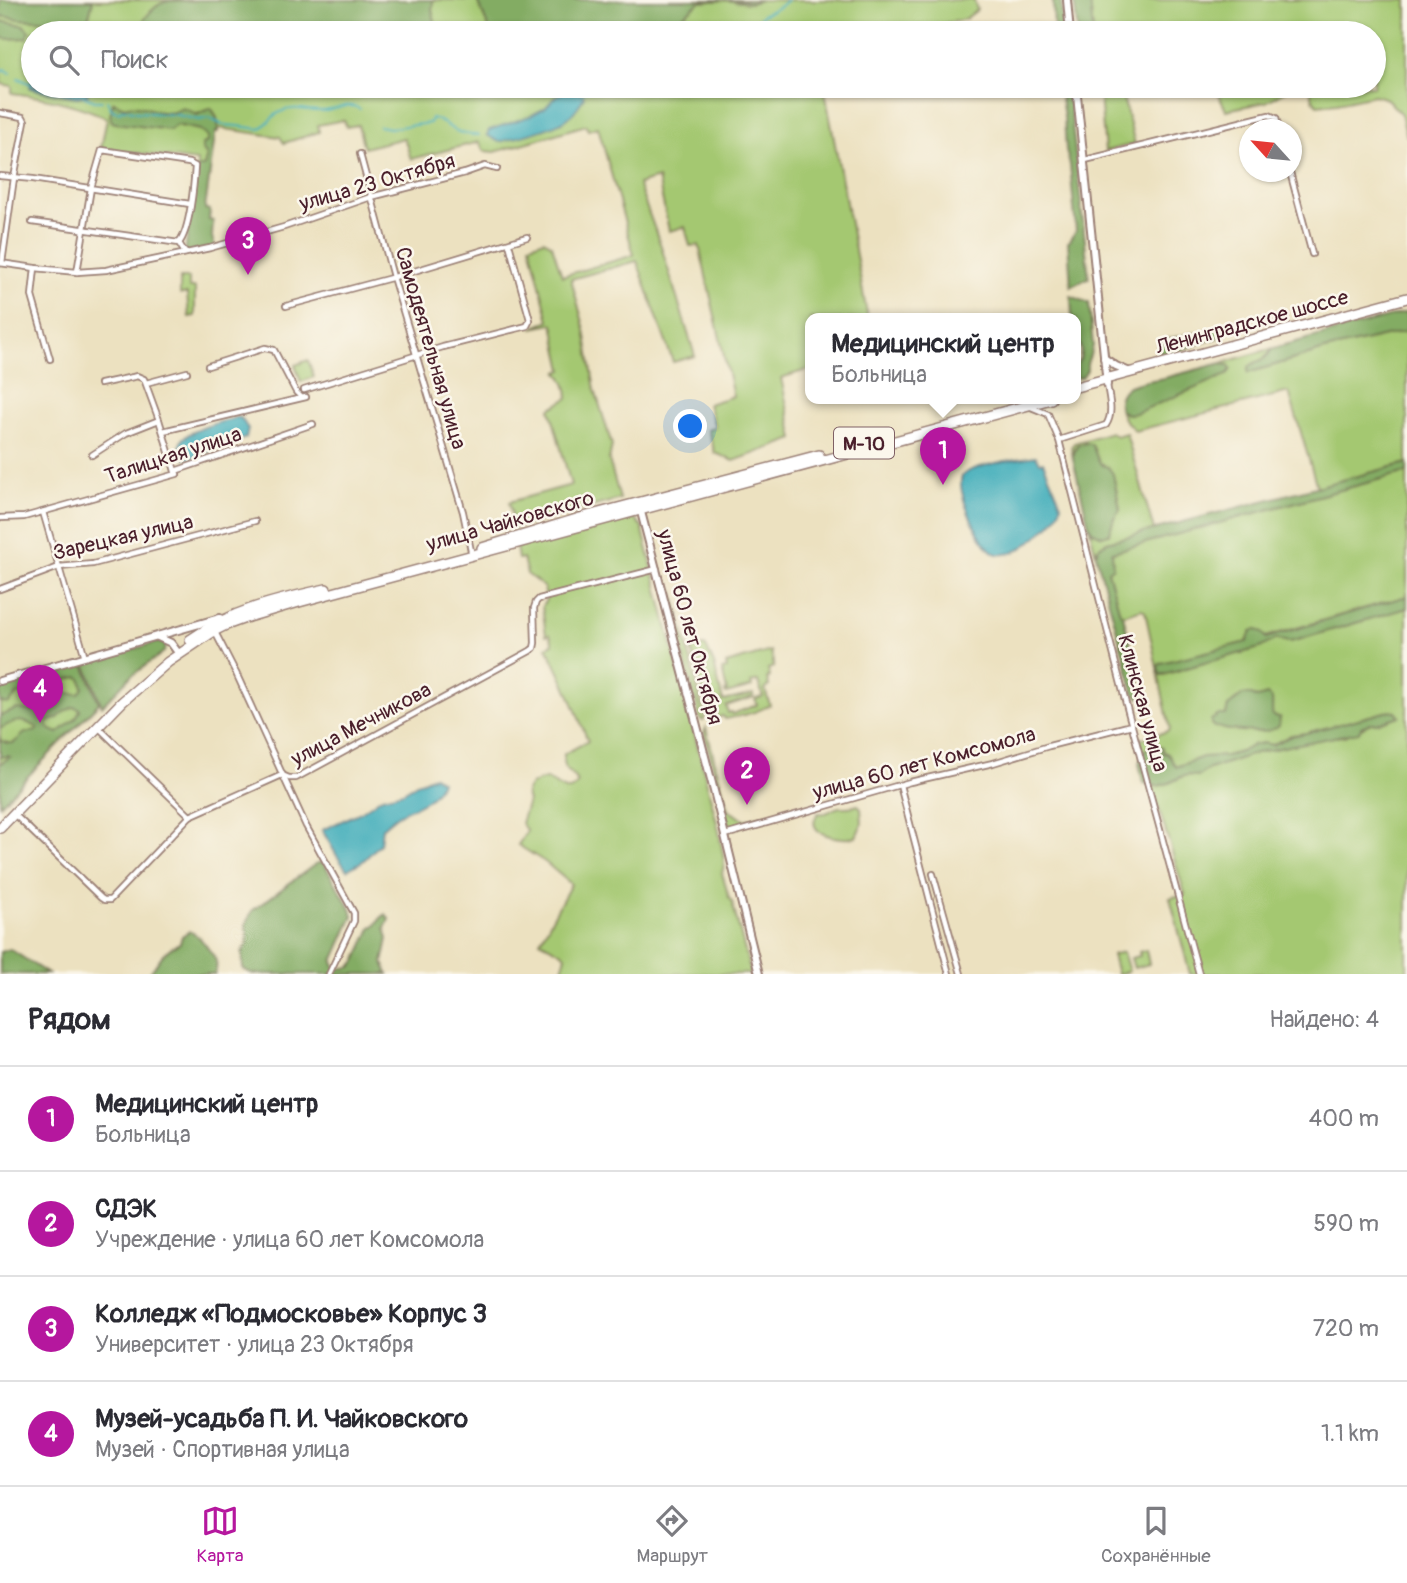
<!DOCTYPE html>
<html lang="ru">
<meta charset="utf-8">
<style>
:root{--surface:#fff;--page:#f7f7f7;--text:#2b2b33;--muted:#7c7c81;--line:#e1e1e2;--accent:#b5179e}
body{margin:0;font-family:Pangolin,sans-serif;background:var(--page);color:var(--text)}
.compass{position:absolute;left:1239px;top:119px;width:63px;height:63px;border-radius:50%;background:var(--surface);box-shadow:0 2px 5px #0004;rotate:297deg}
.you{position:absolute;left:691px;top:427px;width:24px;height:24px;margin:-18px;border:5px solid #fff;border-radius:50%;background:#1a73e8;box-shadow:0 0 0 10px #1a73e833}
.badge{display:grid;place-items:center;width:46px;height:46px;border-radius:50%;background:var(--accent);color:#fff;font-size:23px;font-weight:700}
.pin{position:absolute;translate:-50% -58px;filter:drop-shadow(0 2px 4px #0008)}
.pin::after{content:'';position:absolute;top:37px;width:24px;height:21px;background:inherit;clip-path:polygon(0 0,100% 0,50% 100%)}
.popup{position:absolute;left:805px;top:313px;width:276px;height:91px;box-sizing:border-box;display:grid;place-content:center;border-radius:14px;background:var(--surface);filter:drop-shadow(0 2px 5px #0005);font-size:23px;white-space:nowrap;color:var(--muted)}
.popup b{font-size:26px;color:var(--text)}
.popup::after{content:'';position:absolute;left:50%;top:100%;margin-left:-14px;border:14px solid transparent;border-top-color:var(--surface)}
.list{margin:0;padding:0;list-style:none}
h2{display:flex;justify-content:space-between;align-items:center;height:91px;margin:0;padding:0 28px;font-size:30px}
h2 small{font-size:23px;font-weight:400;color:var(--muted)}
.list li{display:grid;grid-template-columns:46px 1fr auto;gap:21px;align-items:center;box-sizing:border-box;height:105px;padding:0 28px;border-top:2px solid var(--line)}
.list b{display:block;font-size:26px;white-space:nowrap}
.list p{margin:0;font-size:23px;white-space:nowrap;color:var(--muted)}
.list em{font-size:23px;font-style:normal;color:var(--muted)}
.icon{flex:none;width:38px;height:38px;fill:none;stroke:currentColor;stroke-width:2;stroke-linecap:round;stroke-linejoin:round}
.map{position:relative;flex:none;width:1407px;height:974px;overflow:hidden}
.search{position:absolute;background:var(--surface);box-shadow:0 2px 5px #0004;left:21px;right:21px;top:21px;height:77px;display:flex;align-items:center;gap:18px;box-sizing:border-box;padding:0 24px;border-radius:38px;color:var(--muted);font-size:26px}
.sheet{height:511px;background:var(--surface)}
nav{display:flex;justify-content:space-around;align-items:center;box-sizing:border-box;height:98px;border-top:2px solid var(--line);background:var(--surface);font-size:19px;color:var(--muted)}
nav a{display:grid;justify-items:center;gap:4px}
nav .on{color:var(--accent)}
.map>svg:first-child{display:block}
.green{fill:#a4c871;stroke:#77744e;stroke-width:2;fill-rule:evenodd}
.forest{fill:#83ac63;stroke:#666647;stroke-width:2;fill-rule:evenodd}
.water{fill:#3cacb9;stroke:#436672;stroke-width:2}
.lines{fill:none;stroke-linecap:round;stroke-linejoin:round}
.stream{stroke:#3cacb9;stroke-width:2}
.street-casing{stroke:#9b8076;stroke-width:8}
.secondary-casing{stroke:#9b8076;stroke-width:10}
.highway-casing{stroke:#9b8076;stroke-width:12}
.street{stroke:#fff;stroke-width:4.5}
.secondary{stroke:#fff;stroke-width:6}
.highway{stroke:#fff;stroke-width:9}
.labels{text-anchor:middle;stroke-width:5;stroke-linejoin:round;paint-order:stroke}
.shield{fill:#fbf7ec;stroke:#7f6065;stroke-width:2}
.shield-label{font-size:19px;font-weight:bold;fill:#4a1f2b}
.street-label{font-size:21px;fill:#4a1f2b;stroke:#fbf7ec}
</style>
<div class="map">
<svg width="1407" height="974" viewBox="0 0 1407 974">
<rect width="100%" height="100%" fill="#fbf7ec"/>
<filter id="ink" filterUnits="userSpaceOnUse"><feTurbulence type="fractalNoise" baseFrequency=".0143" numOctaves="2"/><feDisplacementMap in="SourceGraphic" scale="14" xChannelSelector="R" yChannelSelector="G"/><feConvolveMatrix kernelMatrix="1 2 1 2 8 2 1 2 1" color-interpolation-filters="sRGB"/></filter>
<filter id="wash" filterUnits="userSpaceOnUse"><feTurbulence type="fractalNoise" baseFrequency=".00686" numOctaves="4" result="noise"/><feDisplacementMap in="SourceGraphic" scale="28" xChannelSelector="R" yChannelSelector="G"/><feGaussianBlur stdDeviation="1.57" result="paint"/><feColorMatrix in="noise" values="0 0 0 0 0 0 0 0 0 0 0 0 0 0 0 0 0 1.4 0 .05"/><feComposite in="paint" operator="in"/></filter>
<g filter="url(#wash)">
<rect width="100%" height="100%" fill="#ece1c0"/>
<g class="green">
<path d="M93,0H198C189,2 178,0 169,1C153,3 143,22 135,33H33V86H376L412,93L418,90L420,86H824L868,319H810V369L781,378L794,439L734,461L715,453L708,430L715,427L708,404L733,396L699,245L690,246L685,227L669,231L658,178L638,184L661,246L695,356L673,362L637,261L571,279L585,330L595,390L612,445L609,460L620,499L515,528L509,502L571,485L550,409L568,398C568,388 564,379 558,372L563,370L553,324L532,328L549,321L530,245L544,240L552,245L562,276L634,255L598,127L588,130L586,125L495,152L484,151L479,142L411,159L404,138L364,148L358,125L346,127L344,120L318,125L319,132L284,143L280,137L218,128C219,120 216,114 211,108L195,115L175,113L166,114L124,107L114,102L111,116L115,123L176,125L200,130L208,137V142L202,144V150L207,155L204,167H197V161L101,148L107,118C78,104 44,97 12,93V86L1,84V76L0,75V37L7,39L23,25L0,21V16L19,19L80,22L86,21L89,16Z"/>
<path d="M433,0H477L491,33H438L432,10Z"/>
<path d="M724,0L750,3L761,0H974L977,10L965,19L904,33H653L673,24L700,2Z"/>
<path d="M1090,0H1407V137L1401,114L1387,99L1374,95L1337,103L1317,105L1313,99L1309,86H1374V33H1093Z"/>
<path d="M1099,86H1120L1135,144L1105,151Z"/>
<path d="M1214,86H1281L1287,90L1266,102L1226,110Z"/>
<path d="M180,278H189V288H195V316L189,317L187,294H180Z"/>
<path d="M1407,331V463L1317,487L1289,392L1135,431L1124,419L1120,410L1127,414L1136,413L1228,365L1218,364L1281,346L1271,350L1269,355L1248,373L1325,350Z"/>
<path d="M308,360L314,377L301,382L295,365Z"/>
<path d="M1111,432L1116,436L1126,433L1154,530L1107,542L1097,549L1096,555L1089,526L1092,531L1102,536L1109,534L1114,518L1120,509L1115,483L1103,465L1098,461L1094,449L1087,443L1077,445L1073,453V459L1071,447L1074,443Z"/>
<path d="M1407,472V596L1248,642L1160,675H1164L1210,661L1276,639L1289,642L1294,641L1407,608V974H1190L1170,898L1185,894L1151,784L1154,787L1169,783L1181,777L1188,775L1198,776L1209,769L1259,752L1324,738L1345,736L1371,723H1378L1399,716L1396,711L1385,712L1306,733L1291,735L1272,745L1263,743L1253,745L1241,752L1226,756L1203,757L1175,767L1168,754L1151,746L1143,752L1139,740L1168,731L1170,729L1145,611L1142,609L1123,615L1120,614L1108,571L1110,568L1112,552ZM1251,695L1258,698L1267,695L1272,699V716L1280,718L1262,732L1232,730L1220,727L1223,716L1226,715C1229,701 1238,697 1251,695Z"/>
<path d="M628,518L636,520L642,527L719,831C720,845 727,860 722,873L729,898L732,902L751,974H563L562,969L566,956L563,953L540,941L571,884L545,862L518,845L527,831L521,823L528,801C522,787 534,782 546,779C558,784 567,799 578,783C571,768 563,776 564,754L588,741L568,691L547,647L553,644L550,634L546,635L542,606L546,600L544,587L527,574L523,559H518L516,547Z"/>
<path d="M673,591L705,718L703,721L700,719L667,593Z"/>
<path d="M704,646L706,647L714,664L723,701L754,694V697L726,706L728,713L731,712L732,714L757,705L755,699L763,697L758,681L751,683L752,687L726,694L725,692L727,691L722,670L727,669L726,664L771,651L774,667L768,669L770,677L767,678L769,686L767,687L765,690L770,705C756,713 741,716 725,719L723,716L710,719L691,648Z"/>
<path d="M84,665L99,703L0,805V688Z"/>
<path d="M706,728L728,810L745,820L773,814L776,816L735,828L729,826L704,733Z"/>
<path d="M858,805L861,808L862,823L856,837C842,841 802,835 818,813C830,815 831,808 840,807C847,807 851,808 858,805Z"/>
<path d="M1146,950L1149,964L1134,968L1131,958L1140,956L1139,952Z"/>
<path d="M1123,952L1129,971L1117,974L1112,955Z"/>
</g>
<g class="forest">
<path d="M0,0H93L89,16L86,21L80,22L19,19L0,16Z"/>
<path d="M198,0H433L432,10L438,33H135C143,22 153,3 169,1C178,0 189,2 198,0Z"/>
<path d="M477,0H761L750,3L724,0L700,2L673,24L653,33H576L575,31L566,33H491Z"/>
<path d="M1053,0H1061L1064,33H1054Z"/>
<path d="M1074,0H1090L1093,33H1078Z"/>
<path d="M0,21L23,25L29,31L27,38L7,39L0,37Z"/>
<path d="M1059,86H1068L1089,278L1071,286L1068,242L1076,231L1070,165L1066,150L1064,117Z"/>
<path d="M113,102L124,107C146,100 162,122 182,108L191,111L196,115L211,108C217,116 219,122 218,132H216L215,135L205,209L210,210L209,220L213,221L212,237L215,247L185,253L197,167H204L207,155L202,150V144L208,142V137L200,130L176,125L170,130L115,123L112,122L110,116Z"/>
<path d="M1071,296L1089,303L1093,346L1087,364V370L1082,377L1076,378V364L1080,359L1081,350L1076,332V319L1072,318Z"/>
<path d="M1407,312V331L1325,350L1248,373V368C1256,359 1266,362 1271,350L1281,346Z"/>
<path d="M1225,326L1227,327C1228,332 1227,334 1223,336L1172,353L1160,354L1158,341Z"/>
<path d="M1218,364L1228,365L1231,369L1227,375L1136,413L1127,414L1120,410C1117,402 1120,391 1129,386C1140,381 1156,380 1168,377C1185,373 1201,368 1218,364Z"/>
<path d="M1087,443L1092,445C1097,454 1096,464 1108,467L1113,474L1120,509L1114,518L1109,534L1102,536L1092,531L1089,526L1073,459C1073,453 1076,450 1077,445Z"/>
<path d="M1407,463V472L1112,552L1113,567L1108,571L1120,613L1123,615L1144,698H1139L1134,693L1096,555C1097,548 1101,545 1107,542Z"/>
<path d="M1407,596V608L1294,641L1289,642L1276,639L1260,648L1160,675L1158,666L1161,663L1247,642L1251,631C1258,628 1263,632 1266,638Z"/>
<path d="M158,642L166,645L164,652L130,677L102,706L85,663Z"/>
<path d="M84,665L99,703L0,805V764L10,757L8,756L0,757V737L2,741C15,747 16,740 25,733C28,732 33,732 36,731L38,728C22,718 15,720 0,729V716L17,709L32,711L41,707L45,702L58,697L61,693L79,694L83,688L81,679L79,677L68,679L65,682L63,690L57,689L51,684L34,688L28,693L18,694L8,704L0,702V688ZM73,707L78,708L80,710L76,718L58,733L51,730L47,726L48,722L58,718L65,711Z"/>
<path d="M1243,695H1251L1258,698L1267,695L1272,699C1273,705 1271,710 1273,716L1280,717L1279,726C1267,735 1246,731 1231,730C1224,730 1221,727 1214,727L1211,724V720L1219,715H1226L1228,706Z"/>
<path d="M1396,711L1400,716L1377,723H1371L1361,727L1359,732L1259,752L1209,769L1198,776L1188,775L1181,777L1169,783L1158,786L1143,783L1139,763L1143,752L1157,744L1162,748L1163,753L1168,754L1176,767L1203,757L1226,756L1241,752L1253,745L1263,743L1272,745L1291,736L1306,733L1385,712Z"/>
<path d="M323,862L351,909L353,916L333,961L334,965L338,969L351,967L356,961L372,926H375L381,918L386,914L389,919L385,928L388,939L383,963L388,974H252L243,969L242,953L248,942L246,924L252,911L317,863Z"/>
<path d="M190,931C200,937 201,939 207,947C215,957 219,962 215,974H149C159,961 163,950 180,943L182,936Z"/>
<path d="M10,949L48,974H0V952Z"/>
</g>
<g class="water">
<path d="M33,75V86H90L87,95L77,97L30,88Z"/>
<path d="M569,89L579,92L584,96C583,101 572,115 568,118C556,128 515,138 499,142L487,135L489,130L530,116L545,108L555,97Z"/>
<path d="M236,417L241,418L248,429L246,438C241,441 236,441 230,443C215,448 202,456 186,459C178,453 179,445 183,438C192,432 204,427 214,424C222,421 229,421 236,417Z"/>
<path d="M1036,456L1040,462H1043L1061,504C1060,517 1049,526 1040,534C1028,544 1014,557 997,554C982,551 953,486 963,475C973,465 1022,458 1036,456Z"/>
<path d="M434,776L441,781C433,804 414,805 396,816C391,820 386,824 382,828L380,844L363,861L347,870L337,856L322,830L361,812L382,797L403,792L418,783Z"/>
</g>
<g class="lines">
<g class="stream">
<path d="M748,33L762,15L779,7L787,0"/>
<path d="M0,72L4,69L11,73"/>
<path d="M18,78L33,85"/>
<path d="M582,94C594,82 610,88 626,86"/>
<path d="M83,96L95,101H102"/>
<path d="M107,101L112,110L118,112L124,109L137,112L177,115L199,120L209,118L223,125L238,126L260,129C268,124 272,116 280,112C295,105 308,112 324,111C337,110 347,101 360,109"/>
<path d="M379,126L390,128L430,123L431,118C441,120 443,123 451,128C459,134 470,135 479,135"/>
</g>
</g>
</g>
<g filter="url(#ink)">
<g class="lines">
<g class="street-casing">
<g id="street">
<path d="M0,113L23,117L25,121L14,178L2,263"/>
<path d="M360,154L393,277L463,512L471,551"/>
<path d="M1085,160L1269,115L1276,118L1279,130"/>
<path d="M1290,172L1312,254"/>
<path d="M0,176L33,179L190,204"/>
<path d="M32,222L179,243"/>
<path d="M0,263L35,268L77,272L106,270L210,248L284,227L371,197L465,173L485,166L497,169"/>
<path d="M35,268L32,296L50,359"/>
<path d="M77,272L91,188L102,150L189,163L195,166C194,184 190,230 179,243L185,253"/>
<path d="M286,306L391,278L527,237"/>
<path d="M208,366L265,348L274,350L296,392L301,397"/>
<path d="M146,383L187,372"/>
<path d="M100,384L133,377L137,376L144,379L159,420L175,471"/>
<path d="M304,390L443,347L527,326L530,320L509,244"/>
<path d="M1031,407L1048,414L1059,440L1126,704L1199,974"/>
<path d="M163,431L306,397"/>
<path d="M1059,440L1106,425C1114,413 1109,399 1107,384"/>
<path d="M92,455L126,433L159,420"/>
<path d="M43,512L85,657"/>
<path d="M0,518L24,517L177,474L175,471L313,424"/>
<path d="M0,589L59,567L93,564L255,521"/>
<path d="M215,632L236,673L306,826L354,913V921L329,974"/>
<path d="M98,727L190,816"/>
<path d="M900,785L949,974"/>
<path d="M14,814L101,898L104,900H110L190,816L282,775L289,778H296L530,651L534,648L535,643L534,608L536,602L539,599L657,569"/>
<path d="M725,835L910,782L993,763L1049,746L1132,725"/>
<path d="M933,874L961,974"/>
</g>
</g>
<g class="secondary-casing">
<g id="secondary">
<path d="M1067,0L1070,33"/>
<path d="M1076,86L1107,384"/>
<path d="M1104,358L1116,366L1130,372"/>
<path d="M640,508L714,791L759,974"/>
<path d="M158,637L171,643L179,654"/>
<path d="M0,681L220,618"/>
</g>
</g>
<g class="highway-casing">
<g id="highway">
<path d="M1076,387L1407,298"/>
<path d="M482,548L580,518L819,455"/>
<path d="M190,640C232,610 276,600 326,589"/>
<path d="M0,828L122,702L168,662L214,631L226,625L248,617L299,602L1051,399"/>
</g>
</g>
<use href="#street" class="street"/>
<use href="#secondary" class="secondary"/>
<use href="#highway" class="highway"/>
</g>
</g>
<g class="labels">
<rect class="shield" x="834" y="427.5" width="60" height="31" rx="5"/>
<g class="shield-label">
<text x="864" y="450">М-10</text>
</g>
<g class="street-label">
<text transform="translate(377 182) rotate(-16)" y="7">улица 23 Октября</text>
<text transform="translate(1252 322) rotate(-15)" y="7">Ленинградское шоссе</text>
<text transform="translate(431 348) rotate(74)" y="7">Самодеятельная улица</text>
<text transform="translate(173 455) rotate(-18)" y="7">Талицкая улица</text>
<text transform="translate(510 521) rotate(-16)" y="7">улица Чайковского</text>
<text transform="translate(123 537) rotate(-13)" y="7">Зарецкая улица</text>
<text transform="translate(690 627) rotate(75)" y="7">улица 60 лет Октября</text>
<text transform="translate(1143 703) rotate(75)" y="7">Клинская улица</text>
<text transform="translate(361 724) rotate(-28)" y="7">улица Мечникова</text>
<text transform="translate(924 763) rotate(-15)" y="7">улица 60 лет Комсомола</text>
</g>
</g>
</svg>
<svg class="compass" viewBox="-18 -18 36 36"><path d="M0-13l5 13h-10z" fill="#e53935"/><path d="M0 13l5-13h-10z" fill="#7c7c81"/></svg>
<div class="you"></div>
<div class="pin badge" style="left:943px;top:485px">1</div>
<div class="popup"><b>Медицинский центр</b>Больница</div>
<div class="pin badge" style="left:747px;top:805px">2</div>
<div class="pin badge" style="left:248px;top:275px">3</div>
<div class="pin badge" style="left:40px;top:723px">4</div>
<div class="search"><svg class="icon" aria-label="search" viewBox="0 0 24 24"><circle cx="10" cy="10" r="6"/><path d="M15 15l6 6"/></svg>Поиск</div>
</div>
<section class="sheet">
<h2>Рядом<small>Найдено: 4</small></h2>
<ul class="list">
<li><span class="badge">1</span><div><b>Медицинский центр</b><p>Больница</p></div><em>400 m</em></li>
<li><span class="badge">2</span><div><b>СДЭК</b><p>Учреждение · улица 60 лет Комсомола</p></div><em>590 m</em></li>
<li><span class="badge">3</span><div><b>Колледж «Подмосковье» Корпус 3</b><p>Университет · улица 23 Октября</p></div><em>720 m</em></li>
<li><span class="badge">4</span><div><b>Музей-усадьба П. И. Чайковского</b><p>Музей · Спортивная улица</p></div><em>1.1 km</em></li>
</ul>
</section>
<nav>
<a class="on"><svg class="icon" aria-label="map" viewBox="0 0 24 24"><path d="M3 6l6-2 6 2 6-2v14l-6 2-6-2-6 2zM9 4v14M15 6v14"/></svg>Карта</a>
<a><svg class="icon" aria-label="directions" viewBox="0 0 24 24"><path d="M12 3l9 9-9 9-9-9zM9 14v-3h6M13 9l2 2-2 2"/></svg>Маршрут</a>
<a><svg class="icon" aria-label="saved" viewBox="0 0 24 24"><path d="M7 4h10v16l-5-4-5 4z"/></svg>Сохранённые</a>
</nav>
